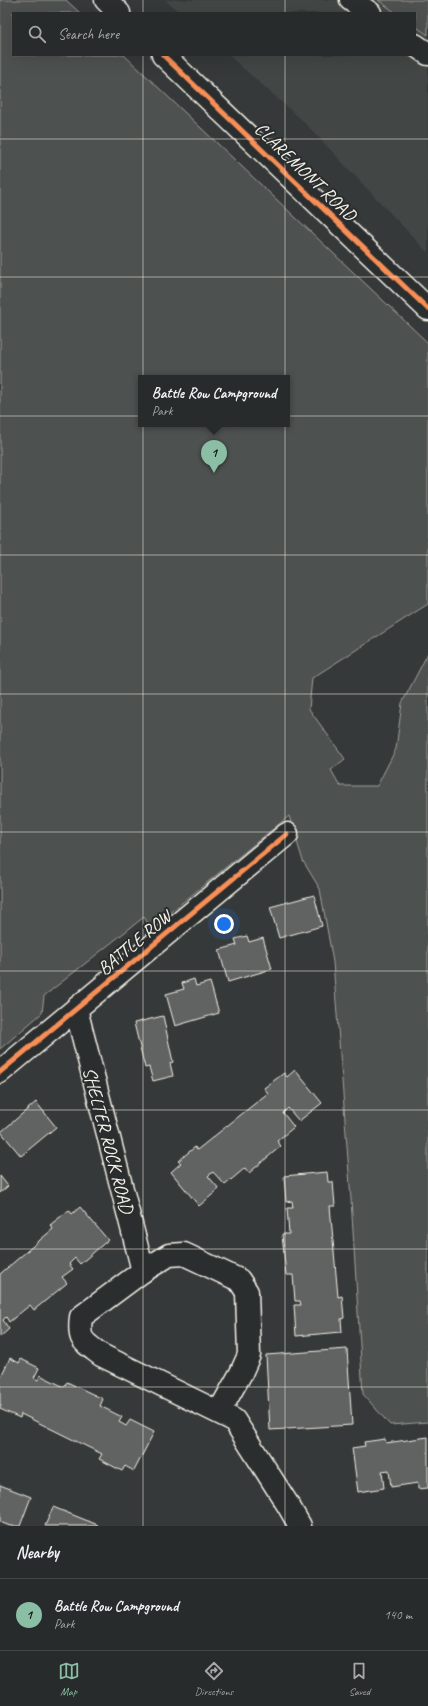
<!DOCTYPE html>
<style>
:root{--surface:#282b2b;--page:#303333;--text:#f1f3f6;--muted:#a5a7a9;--line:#444747;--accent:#8abfa5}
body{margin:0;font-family:Caveat,sans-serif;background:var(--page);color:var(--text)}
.you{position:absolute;left:224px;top:924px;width:14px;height:14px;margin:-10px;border:3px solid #fff;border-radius:50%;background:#1a73e8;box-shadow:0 0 0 6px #1a73e833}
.badge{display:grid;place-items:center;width:26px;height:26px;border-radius:50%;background:var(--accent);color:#111;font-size:13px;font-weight:700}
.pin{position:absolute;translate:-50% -33px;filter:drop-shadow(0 1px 2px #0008)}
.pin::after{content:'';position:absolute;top:21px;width:14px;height:12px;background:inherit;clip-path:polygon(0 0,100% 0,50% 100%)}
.popup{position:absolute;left:138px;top:375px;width:152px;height:52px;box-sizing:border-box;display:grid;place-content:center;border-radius:0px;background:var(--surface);filter:drop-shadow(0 1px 3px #0005);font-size:13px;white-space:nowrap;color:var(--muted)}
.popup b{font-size:15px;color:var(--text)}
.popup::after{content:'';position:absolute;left:50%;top:100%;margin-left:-8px;border:8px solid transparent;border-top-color:var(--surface)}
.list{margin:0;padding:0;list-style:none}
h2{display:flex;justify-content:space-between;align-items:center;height:52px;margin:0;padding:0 16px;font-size:17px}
h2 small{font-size:13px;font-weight:400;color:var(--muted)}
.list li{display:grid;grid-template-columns:26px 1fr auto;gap:12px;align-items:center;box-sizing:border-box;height:72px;padding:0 16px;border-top:1px solid var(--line)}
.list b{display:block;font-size:15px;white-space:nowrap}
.list p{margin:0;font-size:13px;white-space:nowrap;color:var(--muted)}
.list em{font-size:13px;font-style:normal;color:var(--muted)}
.icon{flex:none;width:22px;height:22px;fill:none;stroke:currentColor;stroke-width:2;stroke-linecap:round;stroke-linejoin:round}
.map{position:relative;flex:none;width:428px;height:1526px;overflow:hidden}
.search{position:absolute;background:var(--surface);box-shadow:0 4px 16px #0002;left:12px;right:12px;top:12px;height:44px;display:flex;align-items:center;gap:10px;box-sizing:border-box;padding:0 14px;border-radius:0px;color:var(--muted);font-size:15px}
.sheet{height:124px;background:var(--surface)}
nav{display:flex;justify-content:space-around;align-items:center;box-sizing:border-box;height:56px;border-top:1px solid var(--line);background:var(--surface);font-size:11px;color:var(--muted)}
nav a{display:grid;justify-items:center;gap:2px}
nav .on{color:var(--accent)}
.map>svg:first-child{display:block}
.built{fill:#434645}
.green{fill:#4e514f;stroke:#a1a19c;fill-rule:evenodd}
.building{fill:#616362;stroke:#f4f1e8}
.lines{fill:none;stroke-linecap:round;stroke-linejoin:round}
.minor-casing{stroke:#f4f1e8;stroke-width:25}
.minor{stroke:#2a2d2e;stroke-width:22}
.cycleway-casing{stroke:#2a2d2e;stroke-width:8}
.cycleway{stroke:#f78f57;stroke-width:5}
.grid{fill:none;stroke:#f4f1e8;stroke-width:1;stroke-opacity:0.55}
.labels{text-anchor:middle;stroke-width:4;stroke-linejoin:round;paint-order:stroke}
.street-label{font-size:19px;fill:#f4f1e8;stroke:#2a2d2e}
</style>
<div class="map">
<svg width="428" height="1526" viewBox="0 0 428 1526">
<rect width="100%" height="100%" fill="#363939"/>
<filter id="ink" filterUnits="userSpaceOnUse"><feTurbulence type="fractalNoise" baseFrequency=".025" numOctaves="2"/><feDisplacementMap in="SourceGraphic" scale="8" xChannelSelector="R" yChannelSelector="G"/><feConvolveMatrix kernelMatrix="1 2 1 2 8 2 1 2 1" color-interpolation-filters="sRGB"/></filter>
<g filter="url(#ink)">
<path class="built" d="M165,0H428V253L303,121L228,55H415V13H180Z"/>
<g class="green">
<path d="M0,0H66L80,13H13V55H124L428,343V604L312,678L309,709L345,759L331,770L340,786H377L396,749L402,703L428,653V1422L390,1425L363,1394L351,1199L333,962L320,889L303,861L289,816L151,928L144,917L44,996L42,1013L0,1049ZM141,378H287V424H141Z"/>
<path d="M378,0H428V35L415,26V13H396Z"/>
</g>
<g class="building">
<path d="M314,895L322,926L279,938L270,907Z"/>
<path d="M247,936L249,942L263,938L272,969L228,982L219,950L237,945L235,939Z"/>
<path d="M194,979L196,986L210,982L219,1013L175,1026L166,994L184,989L182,983Z"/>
<path d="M163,1016L173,1062L170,1063L173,1076L153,1081L149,1067L145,1068L134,1023Z"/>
<path d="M295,1070L322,1103L299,1121L288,1108L283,1113L294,1127L277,1141L281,1146L249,1173L245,1168L225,1185L213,1172L208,1176L219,1189L199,1206L171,1172L181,1163L178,1161L195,1147L197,1150L268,1093L264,1088L284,1073L287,1077Z"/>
<path d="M36,1102L56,1127L21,1156L1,1132Z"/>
<path d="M327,1172L328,1182H333L335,1206H330L338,1297L342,1296L344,1318L341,1319L342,1332L296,1336L294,1305H301L300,1301H295L293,1275H286L282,1234H289L287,1208H293L292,1201L286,1202L284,1176Z"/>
<path d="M0,1176L8,1186L0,1193Z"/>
<path d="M80,1207L108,1240L80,1264L75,1258L69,1264L73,1269L62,1277L67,1283L34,1310L30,1305L9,1322L6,1317L3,1320L9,1329L0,1337V1274L53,1229L50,1225L69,1210L72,1214Z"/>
<path d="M347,1349L352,1425L270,1430L266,1355Z"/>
<path d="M10,1358L19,1363L21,1359L39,1368L34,1378L38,1380L40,1375L64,1387L67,1382L103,1399L100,1406L122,1417L119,1422L126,1426L130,1420L154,1432L134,1471L125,1466L122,1471L99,1459L102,1454L21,1414L20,1418L0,1409L1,1405H0V1378Z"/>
<path d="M428,1437V1488L418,1489V1483L391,1487L389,1470L382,1471L384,1488L358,1492L352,1448L365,1446L364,1442L385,1439L386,1443Z"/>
<path d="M0,1485L31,1497L20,1526H10L0,1522Z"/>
<path d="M53,1507L98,1525L97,1526H45Z"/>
</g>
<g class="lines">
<g class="minor-casing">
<g id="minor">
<path d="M106,0L119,13"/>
<path d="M351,0L370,13"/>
<path d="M415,45L428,54"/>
<path d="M163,55L428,309"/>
<path d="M76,1009L143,1271"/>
<path d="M0,1072L287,834"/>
<path d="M219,1412L241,1373L249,1355L247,1292L239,1280L184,1254L169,1255L143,1271L81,1317C78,1341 83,1341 101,1355L234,1420L288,1505L300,1526"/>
</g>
</g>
<use href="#minor" class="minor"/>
<g class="cycleway-casing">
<g id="cycleway">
<path d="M163,55L428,309"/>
<path d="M0,1072L287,834"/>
</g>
</g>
<use href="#cycleway" class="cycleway"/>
</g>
</g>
<path class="grid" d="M143,0V13M285,0V13M143,55V1526M285,55V1526M0,139H428M0,277H428M0,416H428M0,555H428M0,694H428M0,832H428M0,971H428M0,1110H428M0,1249H428M0,1387H428"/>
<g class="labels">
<g class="street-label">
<text transform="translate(306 171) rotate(44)" y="7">CLAREMONT ROAD</text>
<text transform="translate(134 942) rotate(-40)" y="7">BATTLE ROW</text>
<text transform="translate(109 1140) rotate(75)" y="7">SHELTER ROCK ROAD</text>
</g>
</g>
</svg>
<div class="you"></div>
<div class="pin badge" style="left:214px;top:473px">1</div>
<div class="popup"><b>Battle Row Campground</b>Park</div>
<div class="search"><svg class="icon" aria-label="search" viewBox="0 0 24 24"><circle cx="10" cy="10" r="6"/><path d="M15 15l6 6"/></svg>Search here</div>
</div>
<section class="sheet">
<h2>Nearby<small></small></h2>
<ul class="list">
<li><span class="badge">1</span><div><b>Battle Row Campground</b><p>Park</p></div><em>140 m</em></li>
</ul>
</section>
<nav>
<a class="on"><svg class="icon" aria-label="map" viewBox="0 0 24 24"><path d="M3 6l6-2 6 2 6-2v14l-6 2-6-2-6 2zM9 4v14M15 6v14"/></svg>Map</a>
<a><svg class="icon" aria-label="directions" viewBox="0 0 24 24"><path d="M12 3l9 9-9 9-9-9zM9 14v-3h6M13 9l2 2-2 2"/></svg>Directions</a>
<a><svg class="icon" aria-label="saved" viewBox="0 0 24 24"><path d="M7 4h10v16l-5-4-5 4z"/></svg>Saved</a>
</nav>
